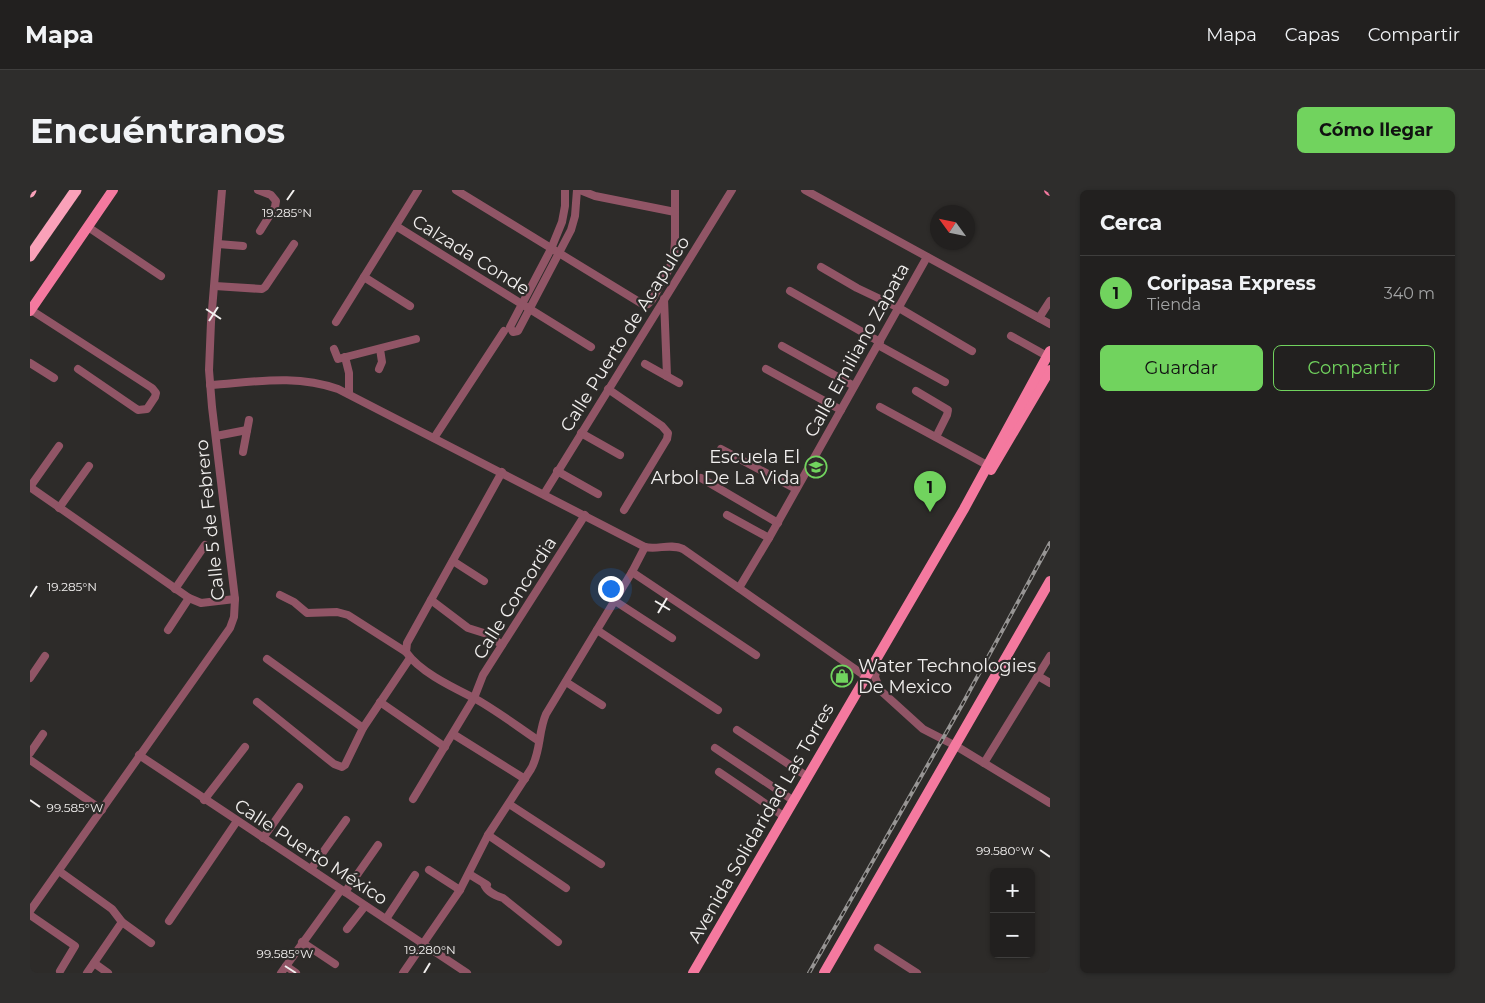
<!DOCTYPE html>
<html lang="es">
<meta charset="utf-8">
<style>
:root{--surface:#22201f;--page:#2e2d2c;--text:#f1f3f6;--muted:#a2a3a4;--line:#3f3e3d;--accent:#71d35e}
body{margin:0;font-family:Montserrat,sans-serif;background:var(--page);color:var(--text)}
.controls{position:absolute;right:15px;bottom:15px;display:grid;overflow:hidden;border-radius:8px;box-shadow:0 1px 4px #0004}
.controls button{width:45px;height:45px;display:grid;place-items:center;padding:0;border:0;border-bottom:1px solid var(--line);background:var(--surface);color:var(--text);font:25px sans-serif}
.compass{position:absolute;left:900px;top:15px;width:45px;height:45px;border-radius:50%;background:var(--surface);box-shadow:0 1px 4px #0004;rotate:303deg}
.you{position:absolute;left:580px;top:398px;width:18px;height:18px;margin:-12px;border:4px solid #fff;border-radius:50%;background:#1a73e8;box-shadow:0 0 0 8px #1a73e833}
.badge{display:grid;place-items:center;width:32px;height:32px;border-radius:50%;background:var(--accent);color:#111;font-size:16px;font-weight:700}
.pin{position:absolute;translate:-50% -41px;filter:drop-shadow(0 1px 2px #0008)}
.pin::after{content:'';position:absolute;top:26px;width:18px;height:15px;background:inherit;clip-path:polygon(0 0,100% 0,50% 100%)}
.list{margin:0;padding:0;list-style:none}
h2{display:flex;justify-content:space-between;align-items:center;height:65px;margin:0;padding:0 20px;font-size:21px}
h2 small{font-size:16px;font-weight:400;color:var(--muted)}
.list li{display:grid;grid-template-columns:32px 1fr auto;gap:15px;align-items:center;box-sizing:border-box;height:75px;padding:0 20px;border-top:1px solid var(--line)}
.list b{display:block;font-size:19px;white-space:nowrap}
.list p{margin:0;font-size:16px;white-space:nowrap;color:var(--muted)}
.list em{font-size:16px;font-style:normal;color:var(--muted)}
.actions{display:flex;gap:10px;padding:15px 20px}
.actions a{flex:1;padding:11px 0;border:1px solid var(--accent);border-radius:8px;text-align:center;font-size:18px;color:var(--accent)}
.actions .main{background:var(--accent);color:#111}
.map{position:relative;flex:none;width:1020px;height:783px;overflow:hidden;border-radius:8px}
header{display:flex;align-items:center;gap:30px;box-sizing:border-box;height:70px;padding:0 25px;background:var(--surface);border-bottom:1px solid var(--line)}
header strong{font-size:24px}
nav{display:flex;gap:28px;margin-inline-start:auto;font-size:18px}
.intro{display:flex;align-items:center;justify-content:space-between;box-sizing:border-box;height:120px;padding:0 30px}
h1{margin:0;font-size:35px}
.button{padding:12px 22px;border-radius:8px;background:var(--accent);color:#111;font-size:18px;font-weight:700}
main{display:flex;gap:30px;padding:0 30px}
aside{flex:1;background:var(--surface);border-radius:8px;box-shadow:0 1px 4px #0004}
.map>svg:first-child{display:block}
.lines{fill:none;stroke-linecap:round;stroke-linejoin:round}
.minor{stroke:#915566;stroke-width:8}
.major{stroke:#f4799f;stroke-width:10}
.highway{stroke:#faa1b9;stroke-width:11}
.rail-casing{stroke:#979594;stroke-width:4}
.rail{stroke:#2d2b29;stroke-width:2;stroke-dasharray:5.5;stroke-linecap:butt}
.ticks{fill:none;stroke:#f1efee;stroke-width:2}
.labels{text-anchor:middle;stroke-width:4.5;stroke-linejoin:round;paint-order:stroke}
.street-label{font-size:18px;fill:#f1efee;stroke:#2d2b29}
.poi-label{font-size:18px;fill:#f1efee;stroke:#2d2b29;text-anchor:end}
.ticks-label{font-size:12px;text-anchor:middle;fill:#f1efee;stroke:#2d2b29;stroke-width:4.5;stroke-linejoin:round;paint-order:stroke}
</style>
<header>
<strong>Mapa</strong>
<nav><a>Mapa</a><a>Capas</a><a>Compartir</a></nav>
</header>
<div class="intro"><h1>Encuéntranos</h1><a class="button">Cómo llegar</a></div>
<main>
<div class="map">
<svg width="1020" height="783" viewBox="0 0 1020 783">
<rect width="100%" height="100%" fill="#2d2b29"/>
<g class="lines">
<g class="minor">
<path d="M228,0L241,5L246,11L245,17L230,41"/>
<path d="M426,0L614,115L618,114L622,110L639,79L644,67L645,51V0"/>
<path d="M535,0V16L532,32L521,59L480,137L483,142L488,141L541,40L545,26L547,0"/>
<path d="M550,0L565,6L645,22"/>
<path d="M775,0L1020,134"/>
<path d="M366,36L561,157"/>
<path d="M58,37L131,86"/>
<path d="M188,54L213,56"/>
<path d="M791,77L827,98L869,118L942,161"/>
<path d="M334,87L380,116"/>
<path d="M185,96L232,99L235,97L264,54"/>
<path d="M760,101L850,152"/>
<path d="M634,109L637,186"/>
<path d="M1,120L122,198L126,203L125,207L117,219L108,220L48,179"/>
<path d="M1009,128L1020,111"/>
<path d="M306,132L388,0"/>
<path d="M981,146L1017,166"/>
<path d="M848,155L915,192"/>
<path d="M752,156L824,196"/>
<path d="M304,159L308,169L386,149"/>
<path d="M315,167L319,183V204"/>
<path d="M0,173L24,188"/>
<path d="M615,174L649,193"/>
<path d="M349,179L352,172L350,159"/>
<path d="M736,179L811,220"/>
<path d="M180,195C225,192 265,184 308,199L615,357C628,360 640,353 653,359L835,486"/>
<path d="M578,199L632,236L638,243L637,249L594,320"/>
<path d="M886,201L918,220L917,225L906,247"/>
<path d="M850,217L957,275"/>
<path d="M551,243L590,265"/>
<path d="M186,246L217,240"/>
<path d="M404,248L474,141"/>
<path d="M691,259L766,299"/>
<path d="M213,262L219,230"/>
<path d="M527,281L568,304"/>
<path d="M472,282L377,453L376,462C390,482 422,497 444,508C466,520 488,537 509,551"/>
<path d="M671,288L748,333"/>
<path d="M0,297L159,408L171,413L205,409"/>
<path d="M0,297L29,256"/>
<path d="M514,304L702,0"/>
<path d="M29,318L59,276"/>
<path d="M697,325L739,348"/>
<path d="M423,371L454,391"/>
<path d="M602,382L726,465"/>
<path d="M709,398L739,348L897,67"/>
<path d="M145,399L175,355"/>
<path d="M250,405L264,412L277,423L307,422L318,425L376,462"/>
<path d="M401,410L438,438L457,444L472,455"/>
<path d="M585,411L642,448"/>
<path d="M138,440L159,408"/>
<path d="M567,440L688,520"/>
<path d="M237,469L333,538"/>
<path d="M848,471L845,487L850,500L893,539L926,556L1020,613"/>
<path d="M1008,486L1020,493"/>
<path d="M0,488L15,466"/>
<path d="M536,492L572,515"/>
<path d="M227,512L304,574L312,577L315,575L333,538L380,468"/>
<path d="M350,512L415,557"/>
<path d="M707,540L778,587"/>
<path d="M423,544L495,589"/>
<path d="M685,558L764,611"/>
<path d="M0,563L13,544"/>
<path d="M109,565L437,783"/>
<path d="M0,570L72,620"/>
<path d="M954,573L1020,466"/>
<path d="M689,582L755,627"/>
<path d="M383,609L444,508L453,485L555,325"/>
<path d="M174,610L215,557"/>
<path d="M479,614L571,674"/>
<path d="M458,645L536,698"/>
<path d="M233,648L269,597"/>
<path d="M281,679L316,630"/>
<path d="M399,680L430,700"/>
<path d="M29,681L82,719L92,732L121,753"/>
<path d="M439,684L457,695"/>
<path d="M454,694C457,702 466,706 473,708L528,752"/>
<path d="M315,702L348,655"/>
<path d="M0,721L200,438L204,427L205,409L182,217L179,180L181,132L192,0"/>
<path d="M0,725L45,756L30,781"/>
<path d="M356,729L385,685"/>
<path d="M139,731L207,631"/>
<path d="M317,739L335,716"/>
<path d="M272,752L305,774"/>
<path d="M848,758L887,783"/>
<path d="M64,773L78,783"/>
<path d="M256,776L266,783"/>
<path d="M57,783L92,732"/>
<path d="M251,783L311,700"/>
<path d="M373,783L430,700L458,645L501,579C511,562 508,542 516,524L602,382L615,357"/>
</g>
<g class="major">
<path d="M1019,0L1020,1"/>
<path d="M0,121L83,0"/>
<path d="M961,280L1020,180"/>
<path d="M663,783L934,319L1020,161"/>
<path d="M794,783L1020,391"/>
</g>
<g class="highway">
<path d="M0,2L1,0"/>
<path d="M0,66L46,0"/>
</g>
<g class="rail-casing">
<path id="rail" d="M779,783L932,515L1020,353"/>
</g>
<use href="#rail" class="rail"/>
</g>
<path class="ticks" d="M257,10L264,0M176,119L191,129M179,131L188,117M0,407L7,396M625,411L640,420M628,423L637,408M0,610L10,617M1010,660L1020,667M255,776L266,783M394,783L400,773"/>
<defs>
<g id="school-ring" transform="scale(1.125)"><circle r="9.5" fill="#2d2b29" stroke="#71d35e" stroke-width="1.5"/><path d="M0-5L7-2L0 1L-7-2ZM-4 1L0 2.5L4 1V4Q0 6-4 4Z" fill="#71d35e"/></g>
<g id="shop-ring" transform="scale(1.125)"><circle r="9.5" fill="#2d2b29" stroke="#71d35e" stroke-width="1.5"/><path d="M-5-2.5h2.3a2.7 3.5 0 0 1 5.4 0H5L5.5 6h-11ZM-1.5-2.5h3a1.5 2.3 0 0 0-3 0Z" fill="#71d35e"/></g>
</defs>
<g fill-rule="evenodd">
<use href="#school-ring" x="786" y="277"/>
<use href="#shop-ring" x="812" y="486"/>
</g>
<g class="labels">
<g class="street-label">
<text transform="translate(441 65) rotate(32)" y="6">Calzada Conde</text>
<text transform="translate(595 144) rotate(-58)" y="6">Calle Puerto de Acapulco</text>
<text transform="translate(827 160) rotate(-61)" y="6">Calle Emiliano Zapata</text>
<text transform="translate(180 330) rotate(-96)" y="6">Calle 5 de Febrero</text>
<text transform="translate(485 408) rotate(-58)" y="6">Calle Concordia</text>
<text transform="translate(731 633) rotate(-60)" y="6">Avenida Solidaridad Las Torres</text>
<text transform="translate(281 662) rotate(33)" y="6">Calle Puerto México</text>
</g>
<g class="poi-label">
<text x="770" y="273">Escuela El<tspan x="770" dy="21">Arbol De La Vida</tspan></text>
<text x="828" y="482" text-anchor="start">Water Technologies<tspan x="828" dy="21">De Mexico</tspan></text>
</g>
</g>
<g class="ticks-label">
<text x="257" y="27">19.285°N</text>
<text x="42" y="401">19.285°N</text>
<text x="45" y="622">99.585°W</text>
<text x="975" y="665">99.580°W</text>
<text x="400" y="764">19.280°N</text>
<text x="255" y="768">99.585°W</text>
</g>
</svg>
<div class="controls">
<button>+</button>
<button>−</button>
</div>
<svg class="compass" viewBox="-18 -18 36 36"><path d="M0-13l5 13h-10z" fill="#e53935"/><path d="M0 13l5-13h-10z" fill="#a2a3a4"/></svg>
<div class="you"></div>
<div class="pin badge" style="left:900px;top:322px">1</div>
</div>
<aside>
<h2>Cerca<small></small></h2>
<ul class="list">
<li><span class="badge">1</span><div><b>Coripasa Express</b><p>Tienda</p></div><em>340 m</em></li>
</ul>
<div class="actions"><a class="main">Guardar</a><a>Compartir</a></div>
</aside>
</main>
